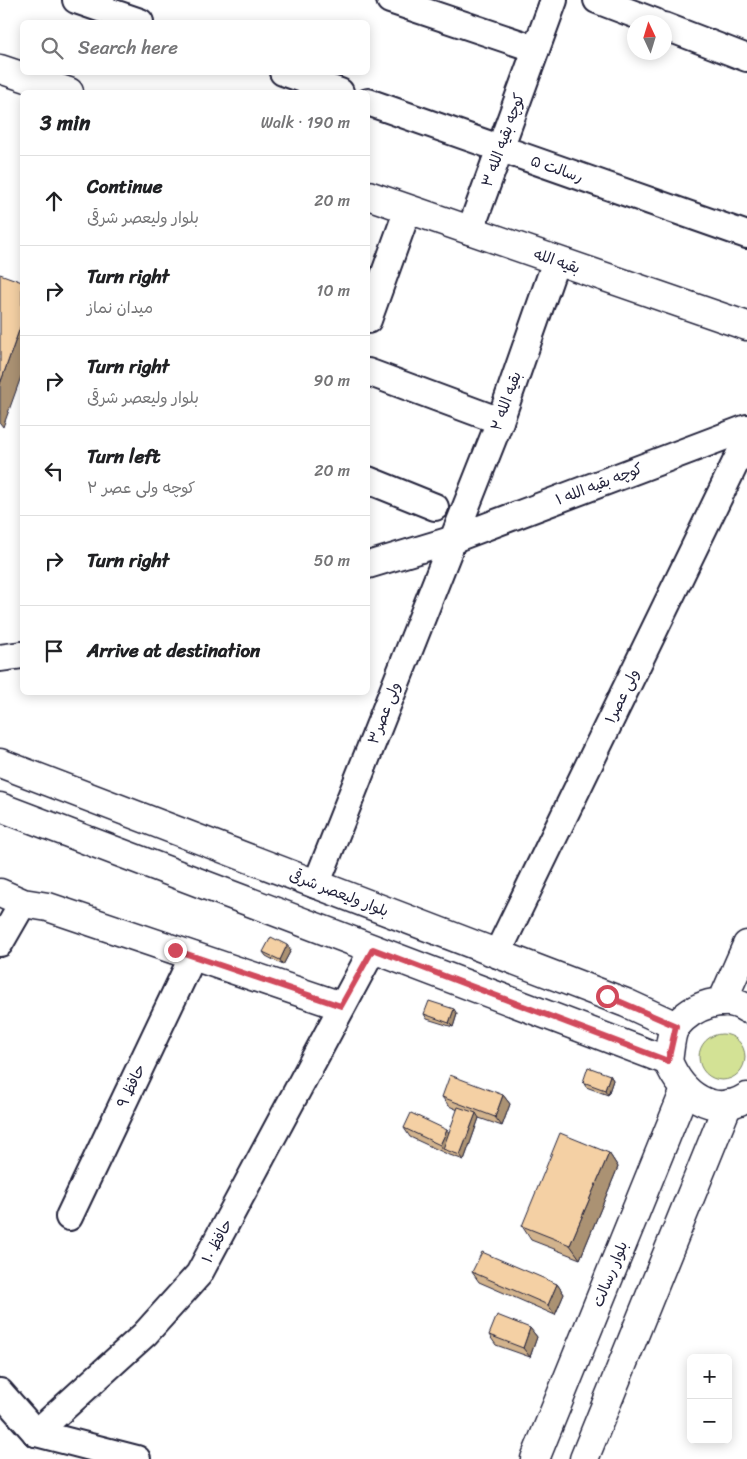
<!DOCTYPE html>
<meta charset="utf-8">
<style>
:root{--surface:#fff;--page:#f2f2f2;--text:#202124;--muted:#757577;--line:#e0e0e0}
body{margin:0;font-family:Sriracha,"Playpen Sans Arabic",sans-serif;background:var(--page);color:var(--text)}
.controls{position:absolute;right:15px;bottom:15px;display:grid;overflow:hidden;border-radius:8px;box-shadow:0 2px 12px #0003}
.controls button{width:45px;height:45px;display:grid;place-items:center;padding:0;border:0;border-bottom:1px solid var(--line);background:var(--surface);color:var(--text);font:25px sans-serif}
.compass{position:absolute;left:627px;top:15px;width:45px;height:45px;border-radius:50%;background:var(--surface);box-shadow:0 2px 12px #0003;rotate:356deg}
.stop{position:absolute;width:15px;height:15px;margin:-11px;border:4px solid #d1495b;border-radius:50%;background:#fff}
.stop.end{background:#d1495b;border-color:#fff;box-shadow:0 1px 5px #0008}
.list{margin:0;padding:0;list-style:none}
h2{display:flex;justify-content:space-between;align-items:center;height:65px;margin:0;padding:0 20px;font-size:21px}
h2 small{font-size:16px;font-weight:400;color:var(--muted)}
.list li{display:grid;grid-template-columns:32px 1fr auto;gap:15px;align-items:center;box-sizing:border-box;height:90px;padding:0 20px;border-top:1px solid var(--line)}
.list b{display:block;font-size:19px;white-space:nowrap}
.list p{margin:0;font-size:16px;white-space:nowrap;color:var(--muted)}
.list em{font-size:16px;font-style:normal;color:var(--muted)}
.icon{flex:none;width:28px;height:28px;fill:none;stroke:currentColor;stroke-width:2;stroke-linecap:round;stroke-linejoin:round}
.map{position:relative;flex:none;width:747px;height:1459px;overflow:hidden}
.search{position:absolute;background:var(--surface);box-shadow:0 2px 12px #0003;left:20px;top:20px;width:350px;height:55px;display:flex;align-items:center;gap:12px;box-sizing:border-box;padding:0 18px;border-radius:8px;color:var(--muted);font-size:19px}
.panel{position:absolute;background:var(--surface);box-shadow:0 2px 12px #0003;left:20px;top:90px;width:350px;height:605px;border-radius:8px}
.map>svg:first-child{display:block}
.green{fill:#d3e295;stroke:#7a8268}
.lines{fill:none;stroke-linecap:round;stroke-linejoin:round}
.street-casing{stroke:#22223b;stroke-width:30}
.secondary-casing{stroke:#22223b;stroke-width:31}
.street{stroke:#fff;stroke-width:26}
.secondary{stroke:#fff;stroke-width:28}
.wall{fill:#d2b38d;stroke:#22223b}
.shaded-wall{fill:#ab9273;stroke:#22223b}
.building{fill:#f4d0a4;stroke:#22223b}
.route{stroke:#d1495b;stroke-width:6}
.labels{text-anchor:middle;stroke-width:5;stroke-linejoin:round;paint-order:stroke}
.street-label{font-size:15px;fill:#22223b;stroke:#fff}
</style>
<div class="map">
<svg width="747" height="1459" viewBox="0 0 747 1459">
<rect width="100%" height="100%" fill="#fff"/>
<filter id="ink" filterUnits="userSpaceOnUse"><feTurbulence type="fractalNoise" baseFrequency=".02" numOctaves="2"/><feDisplacementMap in="SourceGraphic" scale="10" xChannelSelector="R" yChannelSelector="G"/><feConvolveMatrix kernelMatrix="1 2 1 2 8 2 1 2 1" color-interpolation-filters="sRGB"/></filter>
<g filter="url(#ink)">
<circle class="green" cx="722" cy="1057" r="23"/>
<g class="lines">
<g class="street-casing">
<g id="street">
<path d="M76,0L140,22"/>
<path d="M390,0L536,49"/>
<path d="M597,0L655,22"/>
<path d="M664,26L747,58"/>
<path d="M283,72L340,92"/>
<path d="M368,102L747,235"/>
<path d="M470,231L554,0"/>
<path d="M368,320L408,209"/>
<path d="M368,372L500,421"/>
<path d="M368,480L435,507"/>
<path d="M368,565L451,540L747,428"/>
<path d="M0,658L22,655"/>
<path d="M316,885L500,421L556,261"/>
<path d="M0,943L23,903"/>
<path d="M497,954L747,439"/>
<path d="M69,1217L193,956"/>
<path d="M0,1392L36,1433"/>
<path d="M36,1433L145,1334L199,1274L373,949"/>
<path d="M36,1433L137,1459"/>
</g>
</g>
<g class="secondary-casing">
<g id="secondary">
<path d="M0,69L69,92"/>
<path d="M368,195L747,326"/>
<path d="M0,763L626,1003L676,1026"/>
<path d="M0,807L668,1061"/>
<path d="M0,893L23,903L48,907L341,1006"/>
<path d="M722,1002L747,945"/>
<path d="M747,1009C725,993 692,1006 676,1026C670,1034 670,1051 668,1061C681,1093 712,1119 747,1097"/>
<path d="M535,1459L685,1090"/>
<path d="M584,1459L728,1104"/>
</g>
</g>
<use href="#street" class="street"/>
<use href="#secondary" class="secondary"/>
</g>
<g class="wall">
<path d="M291,950L283,965L266,956L263,952Z"/>
<path d="M424,1014H457L453,1027L427,1019Z"/>
<path d="M610,1075L613,1080L608,1095L586,1087L583,1082Z"/>
<path d="M503,1095L510,1104L502,1126L479,1118L464,1160L447,1154L410,1137L404,1128L449,1133L458,1110L449,1106L442,1097Z"/>
<path d="M609,1153L618,1167L580,1259L531,1240L522,1226Z"/>
<path d="M472,1272L557,1284L564,1294L555,1315L479,1282Z"/>
<path d="M530,1328L537,1337L530,1357L496,1345L489,1335Z"/>
</g>
<g class="shaded-wall">
<path d="M22,322V374L3,427L0,423V384Z"/>
<path d="M287,945L291,950L283,965L280,960Z"/>
<path d="M454,1009L457,1014L453,1027L449,1023Z"/>
<path d="M610,1075L613,1080L608,1095L605,1090Z"/>
<path d="M503,1095L510,1104L502,1126L495,1117Z"/>
<path d="M476,1113L479,1118L464,1160L460,1155Z"/>
<path d="M447,1130L454,1139L443,1149L440,1145Z"/>
<path d="M609,1153L618,1167L580,1259L570,1245Z"/>
<path d="M557,1284L564,1294L555,1315L548,1305Z"/>
<path d="M530,1328L537,1337L530,1357L523,1348Z"/>
</g>
<g class="building">
<path d="M0,274L22,282V322L0,384Z"/>
<path d="M271,937L287,945L280,960L263,952Z"/>
<path d="M429,1001L454,1009L449,1023L424,1014Z"/>
<path d="M588,1067L610,1075L605,1090L583,1082Z"/>
<path d="M450,1075L503,1095L495,1117L442,1097Z"/>
<path d="M458,1107L476,1113L460,1155L443,1149Z"/>
<path d="M411,1113L447,1130L440,1145L404,1128Z"/>
<path d="M560,1133L609,1153L570,1245L522,1226Z"/>
<path d="M482,1252L557,1284L548,1305L472,1272Z"/>
<path d="M497,1315L530,1328L523,1348L489,1335Z"/>
</g>
</g>
<g class="lines" filter="url(#ink)">
<path class="route" d="M175,950L341,1006L373,949L668,1061L676,1026L607,996"/>
</g>
<g class="labels">
<g class="street-label">
<text transform="translate(503 140) rotate(-70)" y="5">کوچه بقیه الله ۳</text>
<text transform="translate(557 169) rotate(19)" y="5">رسالت ۵</text>
<text transform="translate(557 261) rotate(19)" y="5">بقیه الله</text>
<text transform="translate(506 401) rotate(-70)" y="5">بقیه الله ۲</text>
<text transform="translate(599 484) rotate(-21)" y="5">کوچه بقیه الله ۱</text>
<text transform="translate(622 696) rotate(-64)" y="5">ولی عصر۱</text>
<text transform="translate(384 713) rotate(-69)" y="5">ولی عصر۳</text>
<text transform="translate(339 893) rotate(21)" y="5">بلوار ولیعصر شرقی</text>
<text transform="translate(131 1086) rotate(-65)" y="5">حافظ ۹</text>
<text transform="translate(217 1241) rotate(-62)" y="5">حافظ ۱۰</text>
<text transform="translate(610 1274) rotate(-68)" y="5">بلوار رسالت</text>
</g>
</g>
</svg>
<div class="controls">
<button>+</button>
<button>−</button>
</div>
<svg class="compass" viewBox="-18 -18 36 36"><path d="M0-13l5 13h-10z" fill="#e53935"/><path d="M0 13l5-13h-10z" fill="#757577"/></svg>
<div class="stop" style="left:607px;top:996px"></div>
<div class="stop end" style="left:175px;top:950px"></div>
<div class="search"><svg class="icon" aria-label="search" viewBox="0 0 24 24"><circle cx="10" cy="10" r="6"/><path d="M15 15l6 6"/></svg>Search here</div>
<section class="panel">
<h2>3 min<small>Walk · 190 m</small></h2>
<ul class="list">
<li><svg class="icon" aria-label="ahead" viewBox="0 0 24 24"><path d="M12 20V5M6 11l6-6 6 6"/></svg><div><b>Continue</b><p>بلوار ولیعصر شرقی</p></div><em>20 m</em></li>
<li><svg class="icon" aria-label="right" viewBox="0 0 24 24"><path d="M7 20v-9h11M14 6l5 5-5 5"/></svg><div><b>Turn right</b><p>میدان نماز</p></div><em>10 m</em></li>
<li><svg class="icon" aria-label="right" viewBox="0 0 24 24"><path d="M7 20v-9h11M14 6l5 5-5 5"/></svg><div><b>Turn right</b><p>بلوار ولیعصر شرقی</p></div><em>90 m</em></li>
<li><svg class="icon" aria-label="left" viewBox="0 0 24 24"><path d="M17 20v-9H6M10 6l-5 5 5 5"/></svg><div><b>Turn left</b><p>کوچه ولی عصر ۲</p></div><em>20 m</em></li>
<li><svg class="icon" aria-label="right" viewBox="0 0 24 24"><path d="M7 20v-9h11M14 6l5 5-5 5"/></svg><div><b>Turn right</b></div><em>50 m</em></li>
<li><svg class="icon" aria-label="arrive" viewBox="0 0 24 24"><path d="M6 21V4h12l-3 4 3 4H6"/></svg><div><b>Arrive at destination</b></div></li>
</ul>
</section>
</div>
